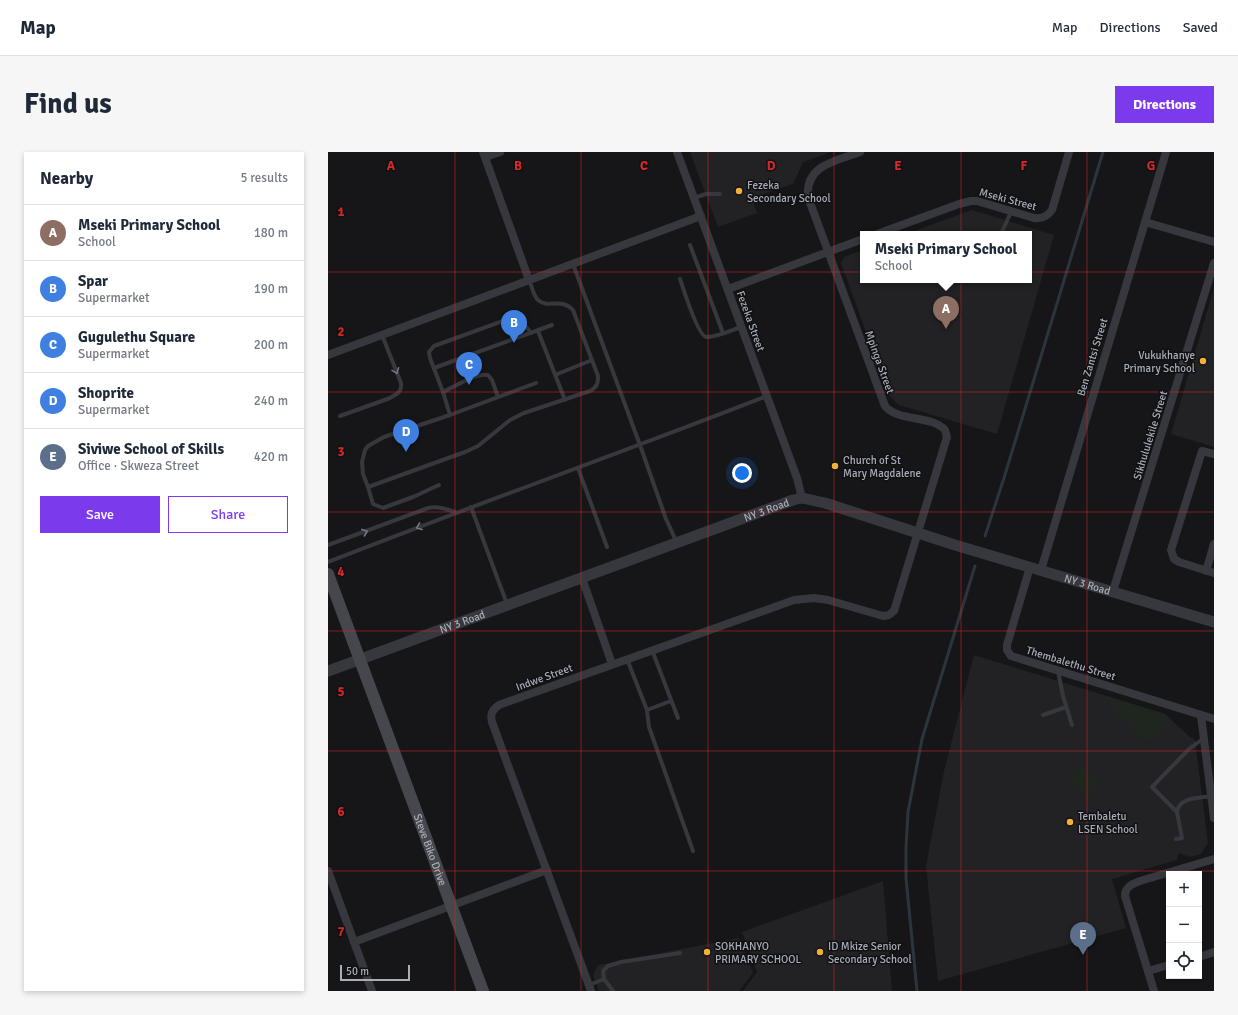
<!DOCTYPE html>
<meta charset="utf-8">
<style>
:root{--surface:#fff;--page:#f6f6f7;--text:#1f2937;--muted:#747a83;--line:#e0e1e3;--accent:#7c3aed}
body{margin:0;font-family:Signika,sans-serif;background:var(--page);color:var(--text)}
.controls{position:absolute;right:12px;bottom:12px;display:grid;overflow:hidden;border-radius:0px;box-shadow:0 2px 6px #0003}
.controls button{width:36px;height:36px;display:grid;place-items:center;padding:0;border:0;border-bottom:1px solid var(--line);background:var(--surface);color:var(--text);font:20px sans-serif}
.scale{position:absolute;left:12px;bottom:10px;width:70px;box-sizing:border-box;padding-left:4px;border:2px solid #a8adb8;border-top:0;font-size:11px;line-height:14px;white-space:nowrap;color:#a8adb8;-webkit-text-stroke:3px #111113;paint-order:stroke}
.you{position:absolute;left:414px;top:321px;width:14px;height:14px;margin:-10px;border:3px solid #fff;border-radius:50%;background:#1a73e8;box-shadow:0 0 0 6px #1a73e833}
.badge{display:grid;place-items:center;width:26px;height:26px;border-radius:50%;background:var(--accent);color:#fff;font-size:13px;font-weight:700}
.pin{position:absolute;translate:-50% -33px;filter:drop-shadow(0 1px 2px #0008)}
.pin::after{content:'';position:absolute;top:21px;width:14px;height:12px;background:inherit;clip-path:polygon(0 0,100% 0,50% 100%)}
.popup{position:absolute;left:532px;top:79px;width:172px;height:52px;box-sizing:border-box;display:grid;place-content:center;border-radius:0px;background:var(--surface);filter:drop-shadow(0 1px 3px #0005);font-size:13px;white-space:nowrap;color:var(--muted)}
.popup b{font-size:15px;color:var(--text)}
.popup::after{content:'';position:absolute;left:50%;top:100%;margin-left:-8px;border:8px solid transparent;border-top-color:var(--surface)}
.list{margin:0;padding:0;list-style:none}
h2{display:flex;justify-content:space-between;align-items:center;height:52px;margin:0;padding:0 16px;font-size:17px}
h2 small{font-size:13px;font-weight:400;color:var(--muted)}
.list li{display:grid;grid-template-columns:26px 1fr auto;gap:12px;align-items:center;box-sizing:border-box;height:56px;padding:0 16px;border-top:1px solid var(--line)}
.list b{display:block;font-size:15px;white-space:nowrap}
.list p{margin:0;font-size:13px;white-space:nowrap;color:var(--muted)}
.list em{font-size:13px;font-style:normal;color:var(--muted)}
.actions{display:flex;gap:8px;padding:12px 16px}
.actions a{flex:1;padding:9px 0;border:1px solid var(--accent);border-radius:0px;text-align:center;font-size:14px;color:var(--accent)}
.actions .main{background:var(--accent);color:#fff}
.icon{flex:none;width:22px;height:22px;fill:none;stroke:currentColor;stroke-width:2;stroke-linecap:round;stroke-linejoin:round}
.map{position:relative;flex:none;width:886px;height:839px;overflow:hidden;border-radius:0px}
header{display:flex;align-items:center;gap:24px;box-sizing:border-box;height:56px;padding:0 20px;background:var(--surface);border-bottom:1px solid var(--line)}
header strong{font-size:19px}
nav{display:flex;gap:22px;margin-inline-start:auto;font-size:14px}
.intro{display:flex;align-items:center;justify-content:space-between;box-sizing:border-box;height:96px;padding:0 24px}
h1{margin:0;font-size:28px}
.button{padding:10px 18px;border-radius:0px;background:var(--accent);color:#fff;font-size:14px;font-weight:700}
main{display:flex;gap:24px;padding:0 24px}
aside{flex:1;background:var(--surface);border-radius:0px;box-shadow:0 2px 6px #0003}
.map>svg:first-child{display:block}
.built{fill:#222225}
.green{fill:#1e261f}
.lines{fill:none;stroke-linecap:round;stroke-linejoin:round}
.stream{stroke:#2c353c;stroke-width:3}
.service{stroke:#37383d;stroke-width:4}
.minor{stroke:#37383d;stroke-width:8}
.tertiary{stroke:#37383d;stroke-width:11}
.secondary{stroke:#45474d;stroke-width:12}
.oneway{stroke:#757881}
.grid{fill:none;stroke:#d62828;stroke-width:1;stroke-opacity:0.55}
.poi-dot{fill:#f2b134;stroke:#111113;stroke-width:1.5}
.labels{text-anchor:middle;stroke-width:3;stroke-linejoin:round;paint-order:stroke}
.poi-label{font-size:11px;fill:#a8adb8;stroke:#111113;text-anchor:start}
.street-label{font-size:11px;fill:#a8adb8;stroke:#111113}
.grid-label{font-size:13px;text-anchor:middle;font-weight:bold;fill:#d62828;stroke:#111113;stroke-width:3;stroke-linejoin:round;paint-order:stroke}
</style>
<header>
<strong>Map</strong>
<nav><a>Map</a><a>Directions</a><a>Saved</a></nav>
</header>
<div class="intro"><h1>Find us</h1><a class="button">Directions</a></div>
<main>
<aside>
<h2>Nearby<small>5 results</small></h2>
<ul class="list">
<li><span class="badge" style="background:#8d6e63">A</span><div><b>Mseki Primary School</b><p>School</p></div><em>180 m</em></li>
<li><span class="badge" style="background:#3f7fe0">B</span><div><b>Spar</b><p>Supermarket</p></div><em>190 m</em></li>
<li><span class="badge" style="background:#3f7fe0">C</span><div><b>Gugulethu Square</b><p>Supermarket</p></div><em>200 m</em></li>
<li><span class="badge" style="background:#3f7fe0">D</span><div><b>Shoprite</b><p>Supermarket</p></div><em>240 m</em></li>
<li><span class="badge" style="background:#5c6f8a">E</span><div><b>Siviwe School of Skills</b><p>Office · Skweza Street</p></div><em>420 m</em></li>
</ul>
<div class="actions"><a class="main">Save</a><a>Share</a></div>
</aside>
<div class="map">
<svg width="886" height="839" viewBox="0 0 886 839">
<rect width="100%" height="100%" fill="#161618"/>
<g class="built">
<path d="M362,0H503L475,10L465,32L424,46L429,61L390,75Z"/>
<path d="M644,58L726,83L669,282L571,253L561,243L513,111L516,105L535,98V128H701V82H578Z"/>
<path d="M886,136V295L843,282Z"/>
<path d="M646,503L837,562L863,586L864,585L867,588L880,691L873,702L862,705L851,701L849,708L784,727L798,776L610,829L598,714L616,619Z"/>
<path d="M555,729L564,839H415L429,820L414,780Z"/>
<path d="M411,786L425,821L411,839H271L265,823L270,813Z"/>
</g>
<g class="green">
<path d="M779,544L837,562L842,567L819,590L783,556Z"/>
<path d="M755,614L772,631L758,645L741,628Z"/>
</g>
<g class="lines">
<g class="stream">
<path d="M657,384L676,326L775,0"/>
<path d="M589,839L578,726V696L580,660L594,587L647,414"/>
</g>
<g class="service">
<path d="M366,46L378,42H392"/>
<path d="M673,82L683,60"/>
<path d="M362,93L395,181"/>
<path d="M245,112L312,293L338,367L349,391"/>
<path d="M352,127C355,136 370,184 378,185C387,186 404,178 413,175"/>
<path d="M210,179L237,248"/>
<path d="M106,216L224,173"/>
<path d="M227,223L264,208"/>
<path d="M115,240L102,206L101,200L106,194L183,166C193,168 197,173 203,181"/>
<path d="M122,263L115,240C126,235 148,221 160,223L164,228L170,245"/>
<path d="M12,264L62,246C69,242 74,240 73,231L54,183"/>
<path d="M250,316L279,395"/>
<path d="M111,333L85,345L55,356L45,352L40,335L137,300L150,294L182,268L196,261L262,239C269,235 270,232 270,224L245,158C233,145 220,157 210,148C205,143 204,134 201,128"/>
<path d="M40,335L35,322L34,310L37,298L40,294L56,285L122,263L208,231"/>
<path d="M143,355L179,452"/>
<path d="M0,393L100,356C110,354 118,357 127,360"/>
<path d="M0,410C146,353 293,301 439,244"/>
<path d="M324,498L350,566"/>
<path d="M299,507L319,558L343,549"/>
<path d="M730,519L735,544L744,573"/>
<path d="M319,558L321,575L365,699"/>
<path d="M715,563L738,555"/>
<path d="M849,660C851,645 871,646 883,644"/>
<path d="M848,687L854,686L849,660L824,635L861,597L876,586"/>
<path d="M276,827L285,839"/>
<path d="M261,833L276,827L275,819L280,814L293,810L352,801"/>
</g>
<g class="minor">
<path d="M155,0L201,128"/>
<path d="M349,0L469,326L474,346"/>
<path d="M157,5L172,0"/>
<path d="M817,70L886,90"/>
<path d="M549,82L631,52L643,49H649L706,66C714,67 719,65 724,58L741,0"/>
<path d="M400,137L535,87"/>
<path d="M0,203L373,64"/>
<path d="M886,302L874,299L843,398L846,407L851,410L886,421"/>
<path d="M702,415L679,493V498L683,504L886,567"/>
<path d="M713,418L838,0"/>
<path d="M878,419L886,392"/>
<path d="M254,426L284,512"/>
<path d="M785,439L886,111"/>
<path d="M873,564L886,666"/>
<path d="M0,719L44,839"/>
<path d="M26,790L219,718"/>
<path d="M871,805L886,800"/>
<path d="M820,819L841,813"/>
<path d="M263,839L164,570C162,562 164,558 171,553L466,448L486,446L500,448L555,464L561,463L566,459L619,285L617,278C604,263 570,270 557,254L480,45C477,13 508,9 532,0"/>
<path d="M826,839L797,744C797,735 804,732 812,729L886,707"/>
</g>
<path class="tertiary" id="s1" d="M0,519L465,348L474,346L497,351L627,393L886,470"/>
<path class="secondary" id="s2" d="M0,422L155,839"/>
</g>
<defs><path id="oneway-chevron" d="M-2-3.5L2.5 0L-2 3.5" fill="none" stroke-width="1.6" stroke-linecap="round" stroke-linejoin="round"/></defs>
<g class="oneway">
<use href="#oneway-chevron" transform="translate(68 219) rotate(69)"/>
<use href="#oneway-chevron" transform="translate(91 375) rotate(159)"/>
<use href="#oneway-chevron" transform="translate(37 380) rotate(-20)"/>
</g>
<path class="grid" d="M127,0V839M253,0V839M380,0V839M506,0V839M633,0V839M759,0V839M0,120H886M0,240H886M0,360H886M0,479H886M0,599H886M0,719H886"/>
<g class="poi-dot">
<circle cx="411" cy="39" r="4"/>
<circle cx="875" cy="209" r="4"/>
<circle cx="507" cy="314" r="4"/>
<circle cx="742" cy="670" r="4"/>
<circle cx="379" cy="800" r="4"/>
<circle cx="492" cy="800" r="4"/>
</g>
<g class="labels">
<g class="poi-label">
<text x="419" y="37">Fezeka<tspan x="419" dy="13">Secondary School</tspan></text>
<text x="867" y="207" text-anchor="end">Vukukhanye<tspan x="867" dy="13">Primary School</tspan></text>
<text x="515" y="312">Church of St<tspan x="515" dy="13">Mary Magdalene</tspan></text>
<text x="750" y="668">Tembaletu<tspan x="750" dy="13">LSEN School</tspan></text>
<text x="387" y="798">SOKHANYO<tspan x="387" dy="13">PRIMARY SCHOOL</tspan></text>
<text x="500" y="798">ID Mkize Senior<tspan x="500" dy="13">Secondary School</tspan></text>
</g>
<g class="street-label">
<text transform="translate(680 47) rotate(15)" y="4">Mseki Street</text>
<text transform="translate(423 169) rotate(70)" y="4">Fezeka Street</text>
<text transform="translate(764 205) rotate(-73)" y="4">Ben Zantsi Street</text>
<text transform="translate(552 210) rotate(70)" y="4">Mpinga Street</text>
<text transform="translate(822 283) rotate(-73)" y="4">Sikhululekile Street</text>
<text dy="4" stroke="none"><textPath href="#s1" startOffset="467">NY 3 Road</textPath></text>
<text dy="4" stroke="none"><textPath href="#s1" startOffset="803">NY 3 Road</textPath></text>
<text dy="4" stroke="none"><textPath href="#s1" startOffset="143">NY 3 Road</textPath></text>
<text transform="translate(743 511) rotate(17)" y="4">Thembalethu Street</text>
<text transform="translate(216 525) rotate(-20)" y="4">Indwe Street</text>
<text dy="4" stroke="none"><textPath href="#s2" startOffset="294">Steve Biko Drive</textPath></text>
</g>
</g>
<g class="grid-label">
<text x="63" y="18">A</text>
<text x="190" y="18">B</text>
<text x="316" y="18">C</text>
<text x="443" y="18">D</text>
<text x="570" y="18">E</text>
<text x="696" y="18">F</text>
<text x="823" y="18">G</text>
<text x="13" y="64">1</text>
<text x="13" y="184">2</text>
<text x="13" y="304">3</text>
<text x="13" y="424">4</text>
<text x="13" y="544">5</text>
<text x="13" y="664">6</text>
<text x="13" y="784">7</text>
</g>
</svg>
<div class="controls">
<button>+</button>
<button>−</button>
<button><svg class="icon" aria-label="locate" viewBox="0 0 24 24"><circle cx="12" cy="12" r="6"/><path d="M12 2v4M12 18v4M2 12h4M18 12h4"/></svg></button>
</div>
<div class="scale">50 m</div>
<div class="you"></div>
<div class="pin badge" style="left:618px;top:177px;background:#8d6e63">A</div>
<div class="popup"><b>Mseki Primary School</b>School</div>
<div class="pin badge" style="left:186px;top:191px;background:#3f7fe0">B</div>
<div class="pin badge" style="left:141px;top:233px;background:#3f7fe0">C</div>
<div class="pin badge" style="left:78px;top:300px;background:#3f7fe0">D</div>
<div class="pin badge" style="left:755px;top:803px;background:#5c6f8a">E</div>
</div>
</main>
